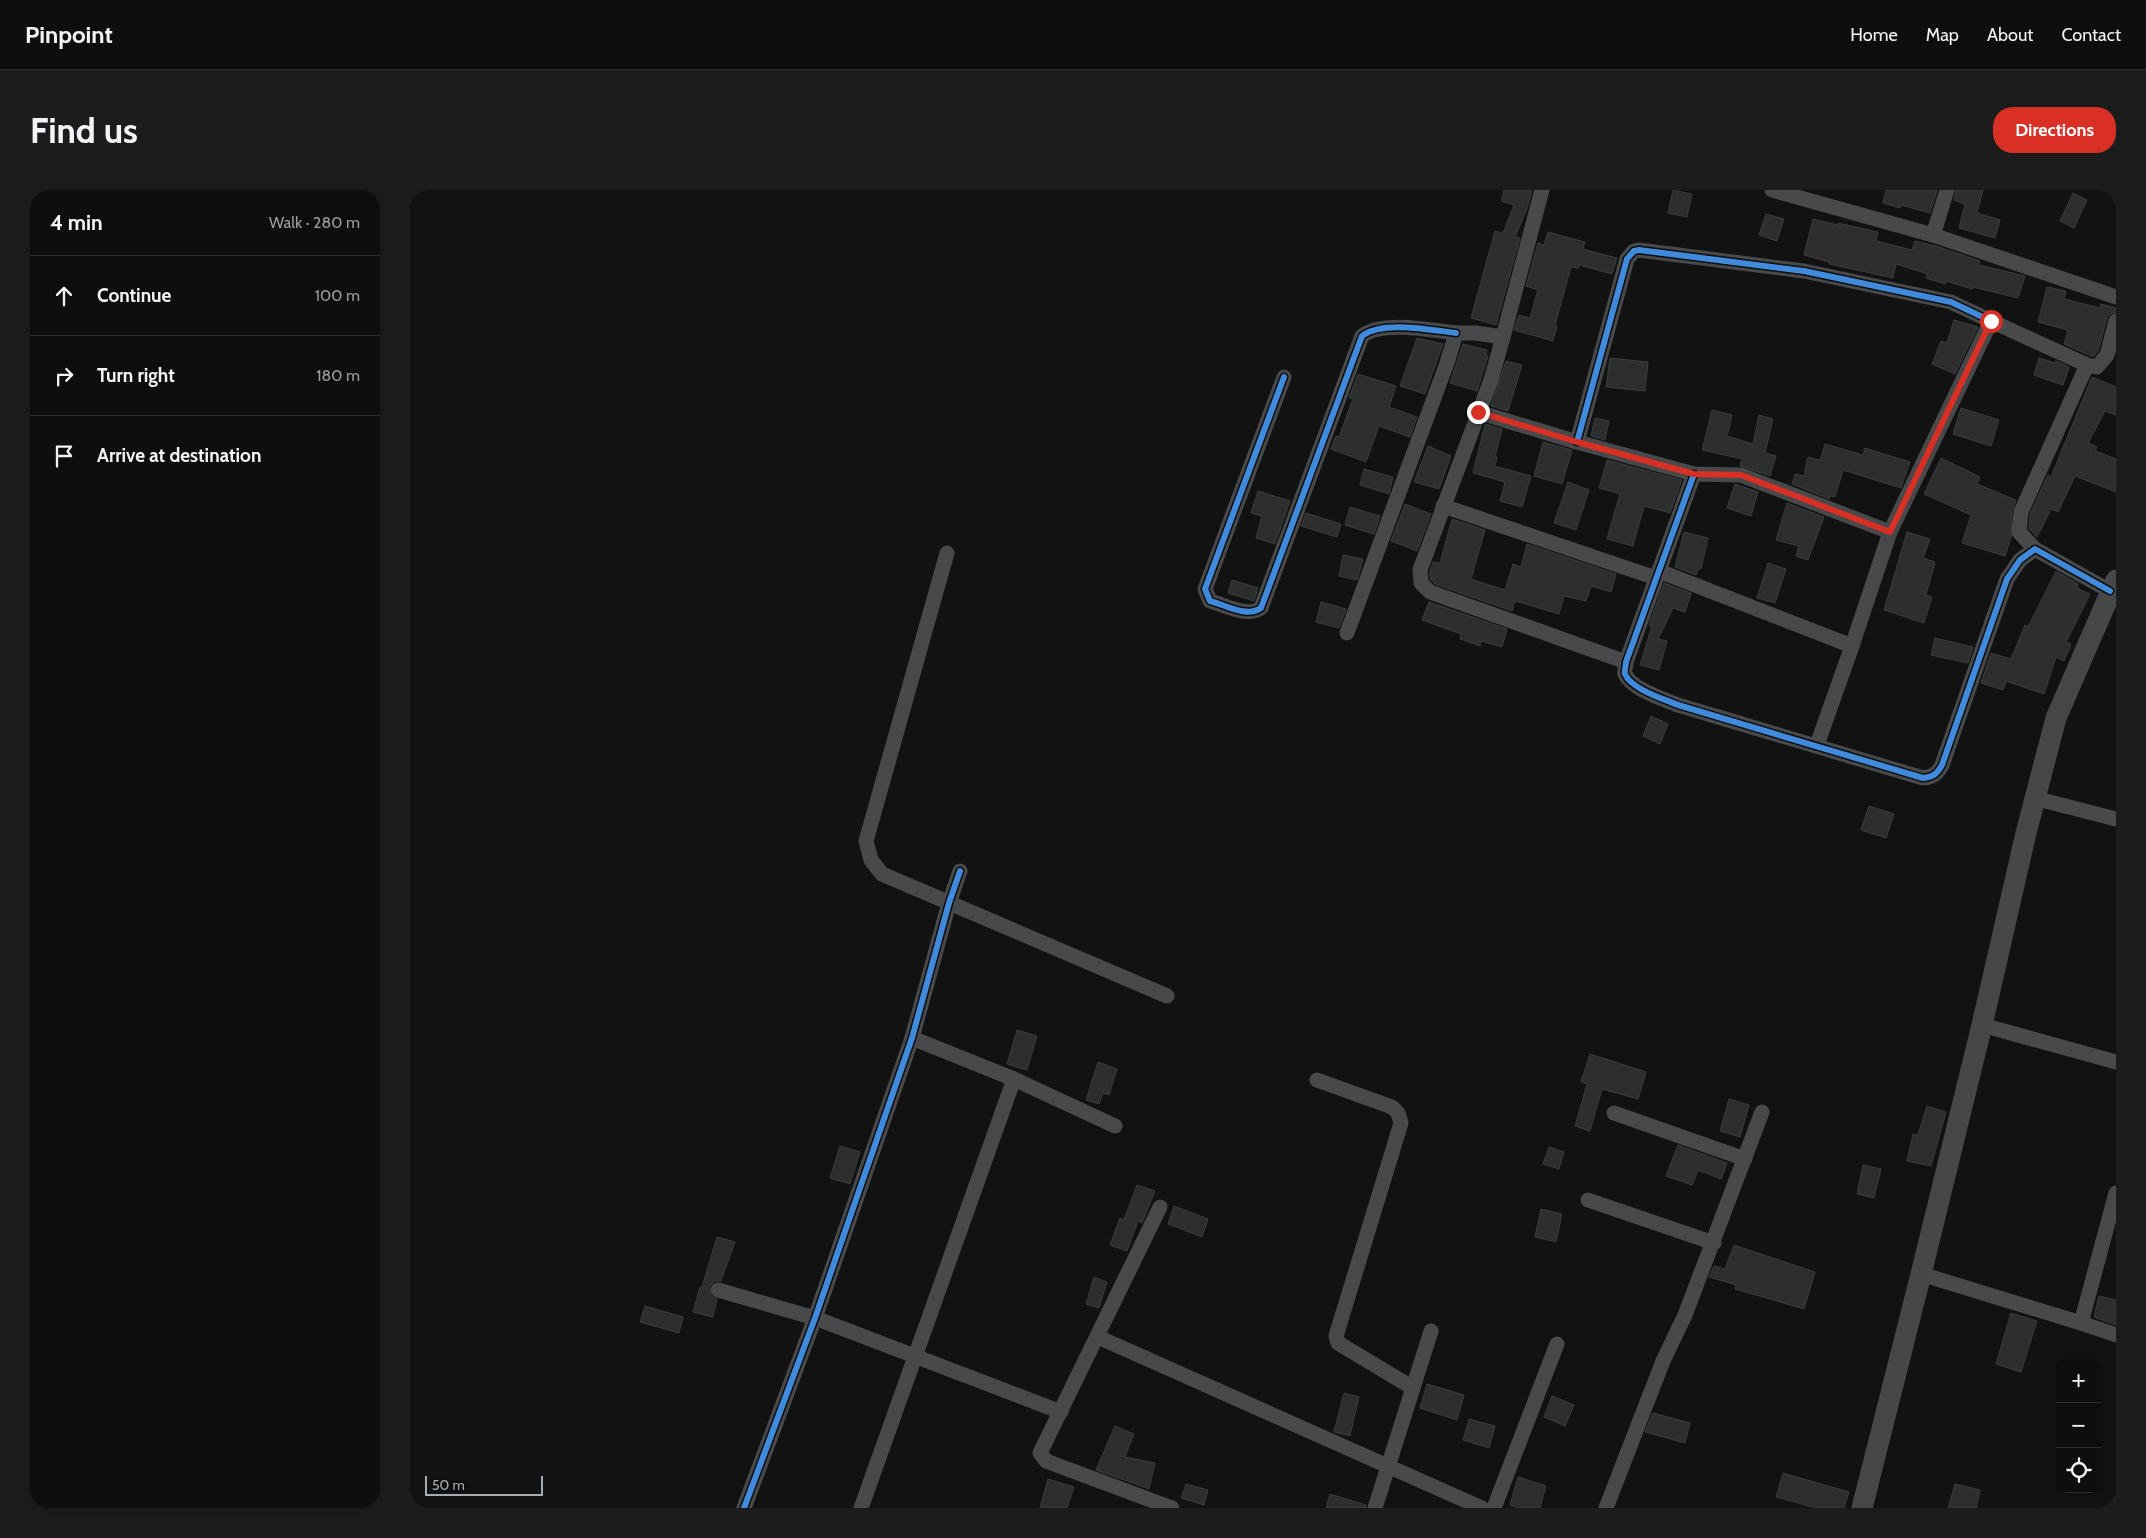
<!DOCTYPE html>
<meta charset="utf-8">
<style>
:root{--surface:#0e0e0e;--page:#1c1c1c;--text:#f1f3f6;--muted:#9b9c9e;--line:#2e2e2e;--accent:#d93025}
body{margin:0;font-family:Cabin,sans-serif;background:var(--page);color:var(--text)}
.controls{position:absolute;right:15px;bottom:15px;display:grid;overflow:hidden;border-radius:10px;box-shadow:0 2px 12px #0003}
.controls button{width:45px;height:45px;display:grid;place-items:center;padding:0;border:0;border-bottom:1px solid var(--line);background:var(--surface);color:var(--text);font:25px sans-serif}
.scale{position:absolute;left:15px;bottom:12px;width:118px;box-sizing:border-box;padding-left:5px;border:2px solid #a4adb3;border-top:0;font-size:14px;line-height:18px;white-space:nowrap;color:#a4adb3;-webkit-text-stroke:4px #0d0d0e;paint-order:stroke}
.stop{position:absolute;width:15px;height:15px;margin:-11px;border:4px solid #d93025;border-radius:50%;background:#fff}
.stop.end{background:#d93025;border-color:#fff;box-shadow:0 1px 5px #0008}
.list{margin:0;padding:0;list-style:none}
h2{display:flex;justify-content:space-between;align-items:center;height:65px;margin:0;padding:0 20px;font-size:21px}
h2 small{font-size:16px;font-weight:400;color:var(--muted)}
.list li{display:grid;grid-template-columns:32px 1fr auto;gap:15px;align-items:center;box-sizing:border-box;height:80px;padding:0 20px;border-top:1px solid var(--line)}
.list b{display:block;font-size:19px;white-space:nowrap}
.list em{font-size:16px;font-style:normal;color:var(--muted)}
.icon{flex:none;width:28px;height:28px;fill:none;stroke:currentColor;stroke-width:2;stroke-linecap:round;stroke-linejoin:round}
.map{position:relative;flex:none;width:1706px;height:1318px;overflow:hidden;border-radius:20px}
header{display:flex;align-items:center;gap:30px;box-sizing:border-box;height:70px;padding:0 25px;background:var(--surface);border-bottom:1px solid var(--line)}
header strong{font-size:24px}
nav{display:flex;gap:28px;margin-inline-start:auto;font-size:18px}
.intro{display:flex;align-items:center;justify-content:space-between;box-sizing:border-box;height:120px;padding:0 30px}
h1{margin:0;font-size:35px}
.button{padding:12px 22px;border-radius:20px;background:var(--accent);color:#fff;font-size:18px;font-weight:700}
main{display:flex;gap:30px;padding:0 30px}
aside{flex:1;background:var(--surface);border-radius:20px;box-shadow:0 2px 12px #0003}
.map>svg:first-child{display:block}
.building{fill:#2d2e2e;stroke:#3b3d3f}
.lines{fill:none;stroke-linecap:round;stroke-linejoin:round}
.minor{stroke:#47494b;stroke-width:15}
.secondary{stroke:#464749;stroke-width:21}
.cycleway-casing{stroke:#0d0d0e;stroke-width:9}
.cycleway{stroke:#408adc;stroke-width:6}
.route{stroke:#d93025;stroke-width:6}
</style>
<header>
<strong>Pinpoint</strong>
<nav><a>Home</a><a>Map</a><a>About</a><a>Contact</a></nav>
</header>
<div class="intro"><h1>Find us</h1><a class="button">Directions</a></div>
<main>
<aside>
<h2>4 min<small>Walk · 280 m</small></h2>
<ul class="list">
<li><svg class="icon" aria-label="ahead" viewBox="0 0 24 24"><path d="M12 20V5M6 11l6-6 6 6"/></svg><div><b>Continue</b></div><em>100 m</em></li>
<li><svg class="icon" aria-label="right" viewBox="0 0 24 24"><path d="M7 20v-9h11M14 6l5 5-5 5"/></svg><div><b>Turn right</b></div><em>180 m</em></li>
<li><svg class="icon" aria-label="arrive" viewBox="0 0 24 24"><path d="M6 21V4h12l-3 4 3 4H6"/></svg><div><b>Arrive at destination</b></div></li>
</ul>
</aside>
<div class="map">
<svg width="1706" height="1318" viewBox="0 0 1706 1318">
<rect width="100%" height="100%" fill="#121213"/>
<g class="building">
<path d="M1094,0H1122L1117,19L1105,47L1110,48L1086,135L1061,128L1085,41L1093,43L1104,15L1091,11Z"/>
<path d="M1263,0L1282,4L1277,27L1258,23Z"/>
<path d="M1476,0H1527L1520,23L1491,15L1490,18L1473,13Z"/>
<path d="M1546,0H1573L1567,23L1590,30L1585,48L1549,38L1555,14L1544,10Z"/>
<path d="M1663,3L1677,10L1664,38L1650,31Z"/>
<path d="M1356,24L1374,29L1367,51L1349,45Z"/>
<path d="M1403,29L1428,35V33L1468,42L1466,51L1502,60L1505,51L1526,56L1570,71L1569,75L1615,86L1608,108L1563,97L1562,99L1536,91L1535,94L1516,88L1518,84L1486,74L1483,88L1419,74V72L1394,65Z"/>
<path d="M1138,42L1175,52L1173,59L1207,68L1202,84L1169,75L1168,78L1161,77L1145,135L1147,136L1143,151L1104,140L1109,125L1120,128L1128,100L1116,96L1128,53L1134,55Z"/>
<path d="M1637,97L1656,101L1654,109L1690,118L1691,114L1706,118V122L1700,124L1697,128L1688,161L1683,167L1654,154L1658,140L1628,132Z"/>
<path d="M1544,130L1568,137L1545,184L1522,174L1531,151L1537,153Z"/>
<path d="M1007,148L1033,154L1015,204L990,196Z"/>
<path d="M1053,154L1077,160L1076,166H1078L1067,201L1040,193Z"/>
<path d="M1200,168L1238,172L1235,201L1196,197Z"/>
<path d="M1629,168L1645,173L1646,171L1659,177L1653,195L1624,185Z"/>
<path d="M1096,171L1112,175L1098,221L1081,216Z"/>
<path d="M948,184L986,196L979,217L1007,227L1000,247L969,236L956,272L921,259L926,246L929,247L943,209L939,208Z"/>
<path d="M1682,187L1706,197V225L1695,221L1678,253L1687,257L1685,261L1706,269V302L1665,286L1648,322L1641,319L1627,347L1619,339L1620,324L1638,285L1641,287Z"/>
<path d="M1551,218L1589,230L1581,256L1543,244Z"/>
<path d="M1302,220L1322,225L1317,246L1343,254L1349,225L1363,229L1355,263L1366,266L1360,286L1330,276L1332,269L1292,260Z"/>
<path d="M1185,228L1199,231L1195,250L1181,246Z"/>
<path d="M1075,234L1092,239L1085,267H1087L1085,276L1121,286L1112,317L1090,311L1095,292L1063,283Z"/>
<path d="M1133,252L1162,260L1152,294L1124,286Z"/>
<path d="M1415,254L1453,265L1455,258L1500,272L1491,298L1433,280L1425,307L1420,306L1419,309L1382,294L1385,284L1394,286L1398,267L1410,270Z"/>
<path d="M1018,256L1041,266L1029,299L1004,292Z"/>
<path d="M1531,268L1570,287L1567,294L1606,310L1602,321L1601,347L1595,366L1552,353L1561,325L1514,304Z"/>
<path d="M1197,270L1272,290L1260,323L1234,316L1223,356L1197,349L1210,304L1189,298Z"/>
<path d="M954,279L983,287L979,304L950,295Z"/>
<path d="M1158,292L1179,300L1166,340L1144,333Z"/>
<path d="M1325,294L1348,302L1341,326L1317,318Z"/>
<path d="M848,301L880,311L865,354L846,348L852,326L841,323Z"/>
<path d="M1377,313L1414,327L1398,370L1386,366L1389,356L1366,350Z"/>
<path d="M995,314L1021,324L1007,361L981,351Z"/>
<path d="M940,317L970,326L964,344L935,335Z"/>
<path d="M896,323L931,334L927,347L891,336Z"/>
<path d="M1042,329L1075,340L1061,389L1095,400L1103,374L1111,377L1117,354L1206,384L1201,402L1181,396L1176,411L1154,406L1149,424L1105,411L1102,421L1025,394L1020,389V381L1023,372L1030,373Z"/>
<path d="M1274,342L1298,348L1291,379H1288L1286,385L1265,377Z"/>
<path d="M1497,342L1520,349L1513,368L1525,372L1516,405L1522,407L1514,433L1474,420Z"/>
<path d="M933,365L953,369L947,390L929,386Z"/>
<path d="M1358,373L1376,379L1365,413L1347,408Z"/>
<path d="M1646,381L1668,394L1667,398L1680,404L1656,452L1661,454L1654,471L1646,467L1634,504L1596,491L1593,500L1571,493L1581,463L1601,469L1615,435L1618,437Z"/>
<path d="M822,390L848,398L844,411L818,403Z"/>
<path d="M1254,393L1281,403L1275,422L1263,418L1248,449L1257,451L1249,480L1230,475L1242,436L1239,435Z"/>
<path d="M911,412L936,419L929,438L906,432Z"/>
<path d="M1019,412L1097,439L1092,457L1071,451L1070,456L1050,449L1051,444L1012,430Z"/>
<path d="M1525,448L1563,457L1558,473L1521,465Z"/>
<path d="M1241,526L1258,534L1250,554L1233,546Z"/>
<path d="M1459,616L1484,624L1476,648L1451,640Z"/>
<path d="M607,840L627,846L617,880L597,874Z"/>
<path d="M1180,864L1236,882L1228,909L1192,899L1180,941L1165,936L1177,894L1171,892Z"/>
<path d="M688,872L707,879L699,905L693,903L689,914L676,910Z"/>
<path d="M1319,909L1339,915L1330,947L1310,941Z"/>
<path d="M1517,916L1536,922L1521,976L1497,971L1503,944L1508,945Z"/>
<path d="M1268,955L1317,973L1311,989L1288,980L1282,995L1256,986Z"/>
<path d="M430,956L450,962L440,994L420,988Z"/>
<path d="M1139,957L1154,962L1149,979L1133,974Z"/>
<path d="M1453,975L1471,979L1464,1008L1447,1004Z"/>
<path d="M727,995L745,1001L732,1033L728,1031L717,1061L700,1055L710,1028L714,1030Z"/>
<path d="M764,1016L798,1029L792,1047L758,1034Z"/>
<path d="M1131,1019L1152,1024L1146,1052L1125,1047Z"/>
<path d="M307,1047L325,1052L311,1091H305L299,1097L301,1106L307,1109L303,1127L283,1122L290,1097H292Z"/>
<path d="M1324,1055L1405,1082L1394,1119L1325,1099L1326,1095L1299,1087L1304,1076L1315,1079Z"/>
<path d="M684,1087L697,1092L689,1118L676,1114Z"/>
<path d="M1689,1106L1706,1110V1135L1684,1127Z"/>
<path d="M235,1116L273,1127L269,1143L230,1132Z"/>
<path d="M1601,1123L1627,1131L1611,1182L1586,1174Z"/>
<path d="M1017,1194L1054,1205L1047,1230L1010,1218Z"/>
<path d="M934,1203L949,1207L940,1246L924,1242Z"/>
<path d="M1142,1206L1164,1215L1155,1236L1134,1227Z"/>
<path d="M1243,1223L1280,1233L1275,1253L1235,1242Z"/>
<path d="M1059,1229L1085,1236L1079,1258L1053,1250Z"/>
<path d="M705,1236L724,1244L715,1267L745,1273L739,1299L686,1280Z"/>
<path d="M1373,1283L1439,1302L1434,1318H1406L1366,1307Z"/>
<path d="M1108,1287L1136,1296L1130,1318H1109L1100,1315Z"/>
<path d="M638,1289L664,1297L657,1318H630Z"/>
<path d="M776,1294L798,1300L794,1315L771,1308Z"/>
<path d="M1545,1294L1570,1300L1566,1318H1538Z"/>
<path d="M920,1304L956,1315V1318H916Z"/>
</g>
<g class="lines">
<g class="minor">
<path d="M1362,0L1523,45"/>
<path d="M1537,0L1523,45L1706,107"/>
<path d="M1093,147L1081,190L1010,380L1011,393L1020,402L1216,472"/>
<path d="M874,187L795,399L800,411C815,415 837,428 851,418L952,146C972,130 1021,140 1046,143"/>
<path d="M1068,222L1167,252L1284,284L1331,285L1480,342L1581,131L1677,175L1687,177L1697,165L1706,131"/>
<path d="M1167,252L1217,69L1224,61L1229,60L1394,81L1541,112L1581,131"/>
<path d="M1284,284L1216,472C1216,476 1214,481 1215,484C1221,499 1254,509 1268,515L1513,588C1523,587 1527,584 1532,575L1597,389L1610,370L1625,359L1700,401"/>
<path d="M1033,316L1246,388"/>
<path d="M1625,359L1609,342L1611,322L1677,175"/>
<path d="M537,363L456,651L461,670L472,684L757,806"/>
<path d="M1249,381L1442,456L1407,555"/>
<path d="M937,443L1037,173L1046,143H1066L1093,147L1132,0"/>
<path d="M1442,456L1480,342"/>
<path d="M1624,608L1706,629"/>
<path d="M1572,835L1706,872"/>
<path d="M502,848L604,889L705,936"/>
<path d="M907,890L982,917L988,923L991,933L926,1146L928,1153L1003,1198"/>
<path d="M1204,923L1335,969"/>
<path d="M1178,1010L1304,1053"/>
<path d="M750,1017L630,1263L636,1271L762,1318"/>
<path d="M1511,1084L1671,1133L1706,1145"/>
<path d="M308,1100L405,1128L651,1222"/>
<path d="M1671,1133L1706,1003"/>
<path d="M688,1147L1072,1318"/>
<path d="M334,1318L405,1128L502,848L539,713L550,681"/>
<path d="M451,1318L604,889"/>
<path d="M965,1318L1021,1141"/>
<path d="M1084,1318L1147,1154"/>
<path d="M1196,1318L1253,1171L1275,1125L1352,922"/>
</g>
<path class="secondary" d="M1452,1318L1511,1084L1572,835L1616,643L1646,528L1706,390"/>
<g class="cycleway-casing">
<g id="cycleway">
<path d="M874,187L795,399L800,411C815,415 837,428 851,418L952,146C972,130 1021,140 1046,143"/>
<path d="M1167,252L1217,69L1224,61L1229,60L1394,81L1541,112L1581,131"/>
<path d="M1284,284L1216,472C1216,476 1214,481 1215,484C1221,499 1254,509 1268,515L1513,588C1523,587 1527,584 1532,575L1597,389L1610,370L1625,359L1700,401"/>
<path d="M334,1318L405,1128L502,848L539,713L550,681"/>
</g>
</g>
<use href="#cycleway" class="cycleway"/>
</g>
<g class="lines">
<path class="route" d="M1068,222L1167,252L1284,284L1331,285L1480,342L1581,131"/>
</g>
</svg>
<div class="controls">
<button>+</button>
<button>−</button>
<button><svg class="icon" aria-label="locate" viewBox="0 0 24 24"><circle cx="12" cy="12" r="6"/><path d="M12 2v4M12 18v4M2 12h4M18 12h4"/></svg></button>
</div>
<div class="scale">50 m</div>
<div class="stop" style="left:1581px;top:131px"></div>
<div class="stop end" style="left:1068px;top:222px"></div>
</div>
</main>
